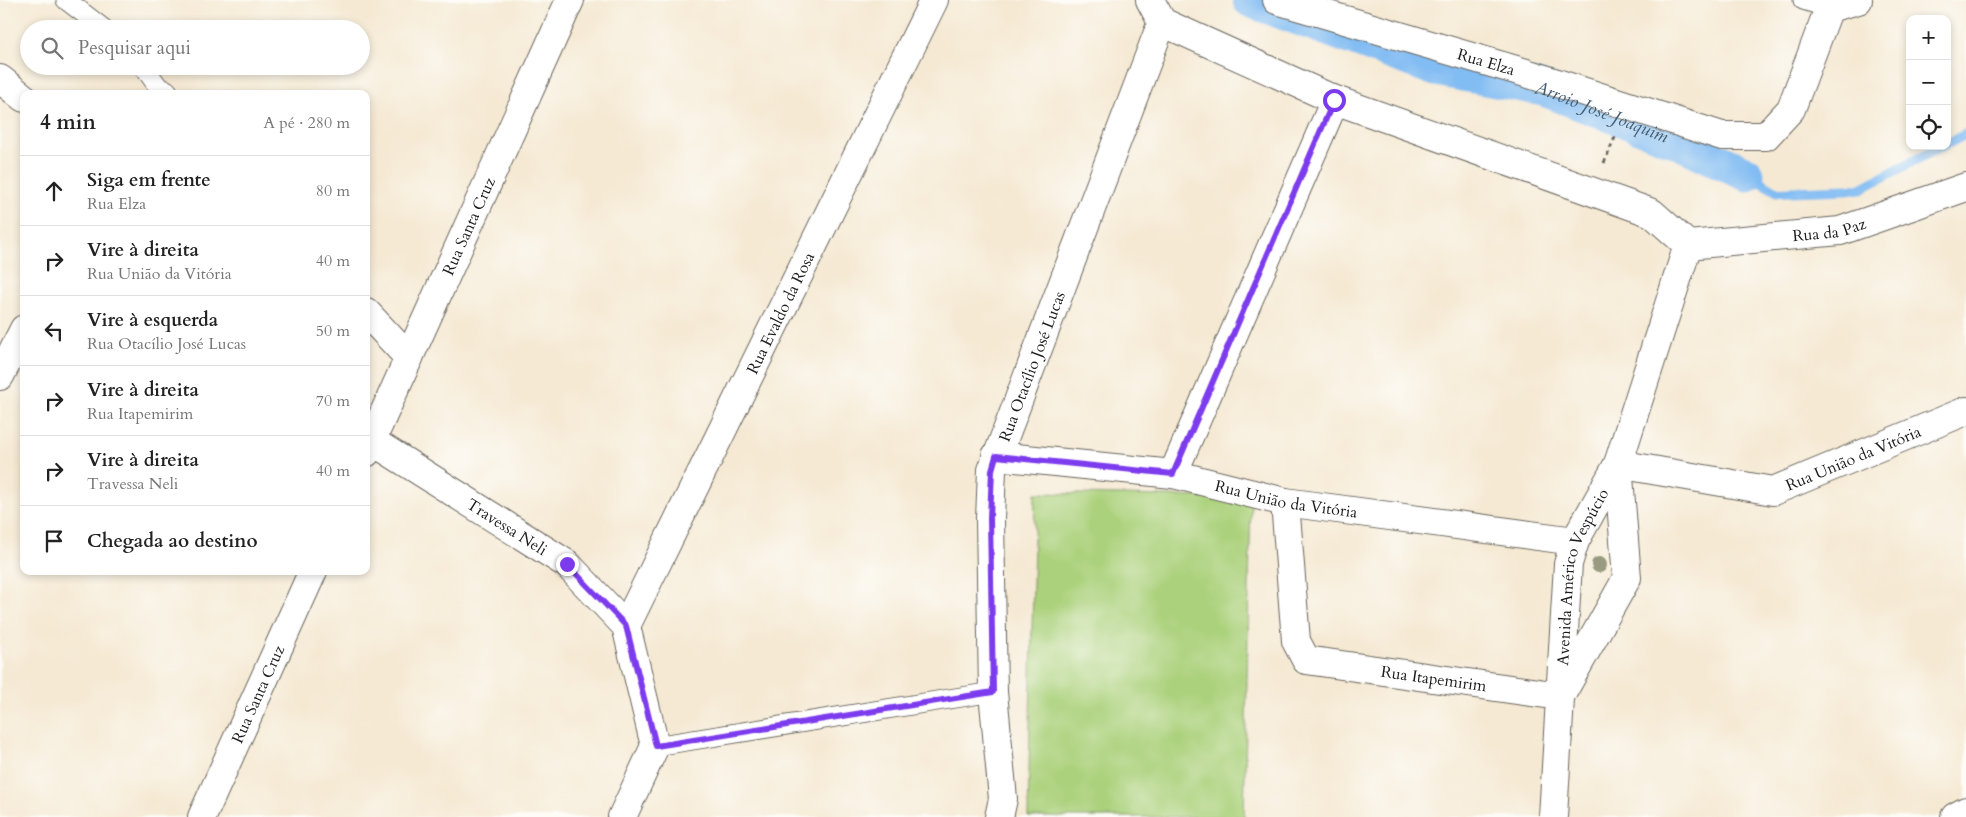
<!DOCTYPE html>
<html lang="pt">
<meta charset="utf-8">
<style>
:root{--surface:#fff;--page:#f6f6f6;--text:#222;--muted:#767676;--line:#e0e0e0}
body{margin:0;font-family:Cardo,serif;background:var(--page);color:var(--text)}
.controls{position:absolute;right:15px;top:15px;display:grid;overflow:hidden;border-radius:10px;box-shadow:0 2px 8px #0003}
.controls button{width:45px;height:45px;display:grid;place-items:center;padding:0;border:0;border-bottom:1px solid var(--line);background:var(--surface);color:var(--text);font:25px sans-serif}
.stop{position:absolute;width:15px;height:15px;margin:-11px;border:4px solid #7c3aed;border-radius:50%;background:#fff}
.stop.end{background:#7c3aed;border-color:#fff;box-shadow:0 1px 5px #0008}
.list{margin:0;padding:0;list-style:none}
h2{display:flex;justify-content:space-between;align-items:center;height:65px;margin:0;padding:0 20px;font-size:21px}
h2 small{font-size:16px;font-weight:400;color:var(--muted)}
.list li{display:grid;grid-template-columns:32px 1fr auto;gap:15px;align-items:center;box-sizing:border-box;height:70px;padding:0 20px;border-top:1px solid var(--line)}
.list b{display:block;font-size:19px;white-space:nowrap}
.list p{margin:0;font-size:16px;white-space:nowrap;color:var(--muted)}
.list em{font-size:16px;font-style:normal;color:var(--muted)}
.icon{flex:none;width:28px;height:28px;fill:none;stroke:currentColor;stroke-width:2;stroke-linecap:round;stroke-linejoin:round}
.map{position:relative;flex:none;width:1966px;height:817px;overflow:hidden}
.search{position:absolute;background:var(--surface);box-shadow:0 2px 8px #0003;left:20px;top:20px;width:350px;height:55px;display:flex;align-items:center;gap:12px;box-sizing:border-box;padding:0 18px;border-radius:28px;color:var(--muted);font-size:19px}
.panel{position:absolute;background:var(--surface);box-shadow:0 2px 8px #0003;left:20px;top:90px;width:350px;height:485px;border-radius:10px}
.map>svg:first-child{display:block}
.pitch{fill:#abd17b;stroke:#64764c}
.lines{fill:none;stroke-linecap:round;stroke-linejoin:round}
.stream{stroke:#81bcf3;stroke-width:10}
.canal{stroke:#81bcf3;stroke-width:35}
.service-casing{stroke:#68645c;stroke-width:21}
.minor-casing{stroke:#68645c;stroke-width:30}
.tertiary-casing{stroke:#68645c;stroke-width:30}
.path{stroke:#68645c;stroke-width:3;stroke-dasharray:4 4;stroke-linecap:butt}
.service{stroke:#fff;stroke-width:19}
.minor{stroke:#fff;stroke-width:28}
.tertiary{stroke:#fff;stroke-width:28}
.tree{fill:#999b80}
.route{stroke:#7c3aed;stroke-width:6}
.labels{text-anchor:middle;stroke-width:5;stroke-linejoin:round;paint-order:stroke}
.street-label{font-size:16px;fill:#1c1c1c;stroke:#fdfcf7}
.water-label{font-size:18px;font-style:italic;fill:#445c72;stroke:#fdfcf7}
</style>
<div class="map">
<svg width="1966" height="817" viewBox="0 0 1966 817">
<rect width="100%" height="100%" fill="#fdfcf7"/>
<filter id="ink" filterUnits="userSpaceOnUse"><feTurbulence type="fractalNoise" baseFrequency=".02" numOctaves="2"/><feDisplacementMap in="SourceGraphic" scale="10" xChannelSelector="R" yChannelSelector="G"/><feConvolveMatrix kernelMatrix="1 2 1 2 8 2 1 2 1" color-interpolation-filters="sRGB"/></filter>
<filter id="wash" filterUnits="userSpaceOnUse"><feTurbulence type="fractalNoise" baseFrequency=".0096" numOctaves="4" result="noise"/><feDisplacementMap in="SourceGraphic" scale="20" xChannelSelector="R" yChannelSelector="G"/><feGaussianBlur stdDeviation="1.12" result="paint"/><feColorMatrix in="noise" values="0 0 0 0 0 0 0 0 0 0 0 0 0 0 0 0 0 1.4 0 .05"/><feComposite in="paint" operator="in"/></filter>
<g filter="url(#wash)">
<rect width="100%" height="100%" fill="#f5e9d3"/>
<path class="pitch" d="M1035,493L1251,498L1244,817H1028Z"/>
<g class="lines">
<g class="stream">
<path d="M1947,144L1966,134"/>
<path d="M1747,174L1778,192L1860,189L1942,146"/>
</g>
<path class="canal" id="s1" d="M1250,0L1436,69L1544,89L1677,141L1747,174"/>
</g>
</g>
<g filter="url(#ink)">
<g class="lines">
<g class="service-casing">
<g id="service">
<path d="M66,0L104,29"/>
<path d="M1803,0L1829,8"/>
<path d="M143,66L163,93"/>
<path d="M655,746L993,692"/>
</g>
</g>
<g class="minor-casing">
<g id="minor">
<path d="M1150,0L1162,22"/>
<path id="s2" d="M1277,0L1526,73L1722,136H1766L1791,109L1829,8L1858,0"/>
<path d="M1162,22L1335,100L1652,213L1688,245"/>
<path d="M162,94H164"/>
<path id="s3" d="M1688,245L1840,231L1966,187"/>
<path d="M366,312L409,358"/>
<path id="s4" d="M372,441L567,564L626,626L655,746L622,817"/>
<path id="s5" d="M366,453L570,0"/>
<path id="s6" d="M996,456L1173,474L1285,502L1575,541"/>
<path id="s7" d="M1618,464L1773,491L1966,411"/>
<path d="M1173,474L1335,100"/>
<path id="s8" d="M1285,502L1296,641L1306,660L1560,696"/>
<path id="s9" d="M626,626L934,0"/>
<path d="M1564,690L1627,578L1618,464"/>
<path id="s10" d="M202,817L313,571"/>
<path id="s11" d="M999,817L1003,799L993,692L990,519L992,470L1162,22"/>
<path id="s12" d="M1553,817L1568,564L1575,541L1618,464L1688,245"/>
<path d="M1955,817L1966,811"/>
</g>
</g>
<g class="tertiary-casing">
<g id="tertiary">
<path d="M0,79L24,98"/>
<path d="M0,376L24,329"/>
</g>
</g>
<path class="path" d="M1604,163L1616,135"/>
<use href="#service" class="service"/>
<use href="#minor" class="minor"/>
<use href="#tertiary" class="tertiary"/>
</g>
<circle class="tree" cx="1599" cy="565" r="8"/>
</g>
<g class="lines" filter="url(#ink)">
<path class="route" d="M567,564L626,626L656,746L993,692L990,518L992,470L996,456L1173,474L1334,100"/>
</g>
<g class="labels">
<g class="street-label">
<text dy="6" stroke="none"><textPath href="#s2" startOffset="218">Rua Elza</textPath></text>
<text dy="6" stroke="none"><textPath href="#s5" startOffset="249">Rua Santa Cruz</textPath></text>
<text dy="6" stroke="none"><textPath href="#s3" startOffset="142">Rua da Paz</textPath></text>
<text dy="6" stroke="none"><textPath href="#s9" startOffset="349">Rua Evaldo da Rosa</textPath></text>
<text dy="6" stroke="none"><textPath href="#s11" startOffset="459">Rua Otacílio José Lucas</textPath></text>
<text dy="6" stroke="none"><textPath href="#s7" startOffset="244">Rua União da Vitória</textPath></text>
<text dy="6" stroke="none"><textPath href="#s6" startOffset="294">Rua União da Vitória</textPath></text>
<text dy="6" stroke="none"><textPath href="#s4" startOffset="160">Travessa Neli</textPath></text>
<text dy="6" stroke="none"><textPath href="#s12" startOffset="244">Avenida Américo Vespúcio</textPath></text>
<text dy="6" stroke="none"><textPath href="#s8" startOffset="290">Rua Itapemirim</textPath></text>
<text dy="6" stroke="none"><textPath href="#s10" startOffset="135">Rua Santa Cruz</textPath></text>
</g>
<g class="water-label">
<text dy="6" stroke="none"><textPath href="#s1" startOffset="370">Arroio José Joaquim</textPath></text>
</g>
</g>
</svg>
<div class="controls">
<button>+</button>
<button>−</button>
<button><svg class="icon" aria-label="locate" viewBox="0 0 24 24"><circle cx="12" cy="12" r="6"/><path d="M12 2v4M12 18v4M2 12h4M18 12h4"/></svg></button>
</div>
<div class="stop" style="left:1334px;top:100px"></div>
<div class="stop end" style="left:567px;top:564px"></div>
<div class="search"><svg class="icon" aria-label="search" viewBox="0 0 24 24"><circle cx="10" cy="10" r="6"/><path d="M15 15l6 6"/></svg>Pesquisar aqui</div>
<section class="panel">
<h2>4 min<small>A pé · 280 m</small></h2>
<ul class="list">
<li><svg class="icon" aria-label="ahead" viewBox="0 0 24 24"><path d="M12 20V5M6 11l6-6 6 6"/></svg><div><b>Siga em frente</b><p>Rua Elza</p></div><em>80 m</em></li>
<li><svg class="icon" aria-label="right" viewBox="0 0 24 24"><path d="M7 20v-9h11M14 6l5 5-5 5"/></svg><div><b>Vire à direita</b><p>Rua União da Vitória</p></div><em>40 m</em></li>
<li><svg class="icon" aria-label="left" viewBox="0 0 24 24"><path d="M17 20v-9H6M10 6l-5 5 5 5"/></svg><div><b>Vire à esquerda</b><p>Rua Otacílio José Lucas</p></div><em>50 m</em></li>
<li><svg class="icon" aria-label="right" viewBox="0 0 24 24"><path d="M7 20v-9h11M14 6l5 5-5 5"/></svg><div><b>Vire à direita</b><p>Rua Itapemirim</p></div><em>70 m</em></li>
<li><svg class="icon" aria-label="right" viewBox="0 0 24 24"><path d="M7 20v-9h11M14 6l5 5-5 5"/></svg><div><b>Vire à direita</b><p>Travessa Neli</p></div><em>40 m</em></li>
<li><svg class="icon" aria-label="arrive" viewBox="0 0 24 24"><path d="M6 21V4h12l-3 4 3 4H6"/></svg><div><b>Chegada ao destino</b></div></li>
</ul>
</section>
</div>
